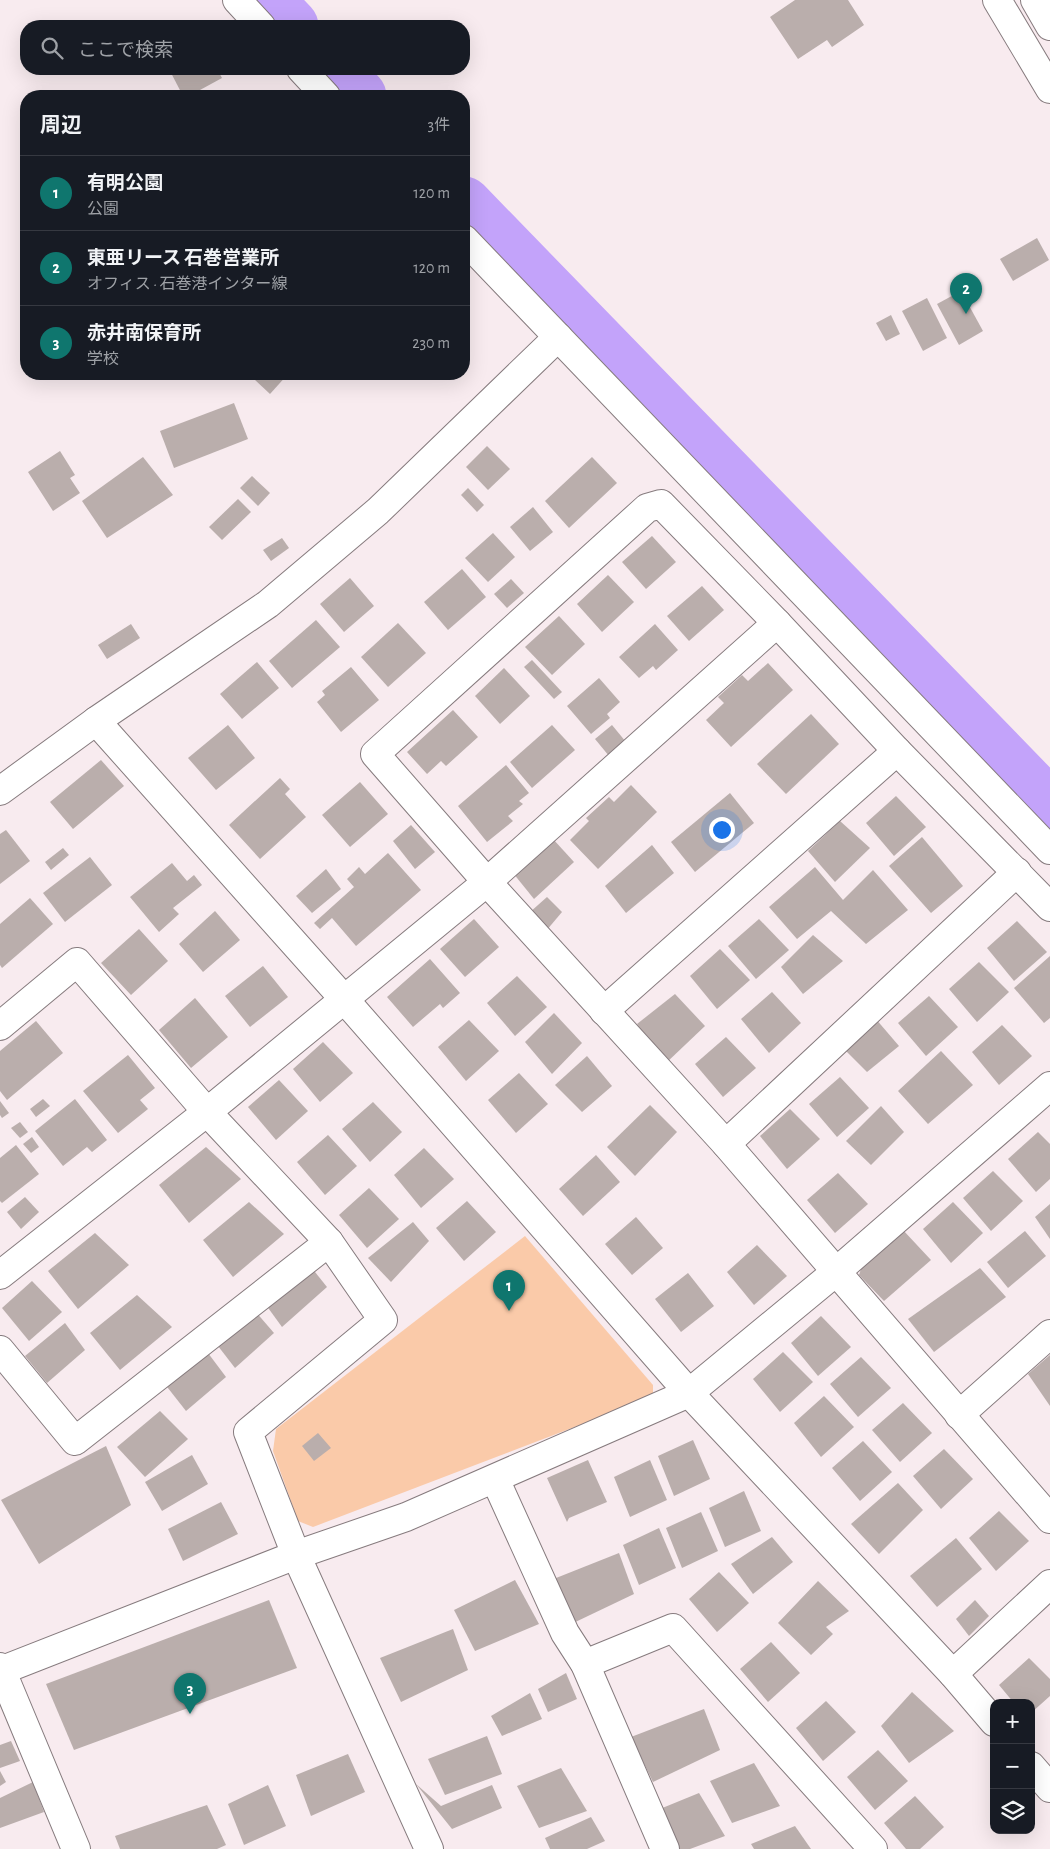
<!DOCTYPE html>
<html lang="ja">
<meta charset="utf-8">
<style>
:root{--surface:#171b24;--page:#242831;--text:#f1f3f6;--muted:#9ea1a6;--line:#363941;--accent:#0f766e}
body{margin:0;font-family:"Alegreya Sans","Noto Sans JP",sans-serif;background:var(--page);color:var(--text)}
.controls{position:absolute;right:15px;bottom:15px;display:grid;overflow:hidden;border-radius:10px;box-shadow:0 5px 20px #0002}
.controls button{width:45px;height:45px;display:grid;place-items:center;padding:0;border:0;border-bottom:1px solid var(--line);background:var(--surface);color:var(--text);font:25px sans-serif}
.you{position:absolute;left:721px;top:829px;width:18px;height:18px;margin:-12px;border:4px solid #fff;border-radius:50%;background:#1a73e8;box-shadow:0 0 0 8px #1a73e833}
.badge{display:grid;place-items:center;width:32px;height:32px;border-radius:50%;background:var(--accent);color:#fff;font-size:16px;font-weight:700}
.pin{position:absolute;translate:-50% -41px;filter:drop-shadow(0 1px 2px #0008)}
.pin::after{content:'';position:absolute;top:26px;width:18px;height:15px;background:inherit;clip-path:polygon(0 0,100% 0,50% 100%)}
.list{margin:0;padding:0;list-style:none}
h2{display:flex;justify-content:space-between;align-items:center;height:65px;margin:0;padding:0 20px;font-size:21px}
h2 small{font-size:16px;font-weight:400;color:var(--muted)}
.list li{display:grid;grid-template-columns:32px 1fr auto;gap:15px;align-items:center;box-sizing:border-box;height:75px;padding:0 20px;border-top:1px solid var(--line)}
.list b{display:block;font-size:19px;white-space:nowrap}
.list p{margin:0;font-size:16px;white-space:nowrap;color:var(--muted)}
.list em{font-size:16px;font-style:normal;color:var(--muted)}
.icon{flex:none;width:28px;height:28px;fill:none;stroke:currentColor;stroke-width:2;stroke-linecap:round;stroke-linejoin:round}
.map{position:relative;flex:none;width:1050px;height:1849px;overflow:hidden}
.search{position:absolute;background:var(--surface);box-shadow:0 5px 20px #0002;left:20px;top:20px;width:450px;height:55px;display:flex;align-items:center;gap:12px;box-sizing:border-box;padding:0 18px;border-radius:20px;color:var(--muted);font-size:19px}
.panel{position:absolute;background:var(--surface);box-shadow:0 5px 20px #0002;left:20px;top:90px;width:450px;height:290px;border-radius:20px}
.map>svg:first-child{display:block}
.green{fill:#facaa9}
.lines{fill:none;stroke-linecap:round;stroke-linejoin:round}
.river{stroke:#c3a3fa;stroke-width:55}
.building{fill:#baaeac}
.minor-casing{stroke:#867b7e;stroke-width:30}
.major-casing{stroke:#867b7e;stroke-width:30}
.minor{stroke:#fff;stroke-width:28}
.major{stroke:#fff;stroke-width:28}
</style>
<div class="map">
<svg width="1050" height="1849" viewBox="0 0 1050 1849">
<rect width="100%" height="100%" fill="#f8ebef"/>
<path class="green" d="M525,1236L653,1385V1397L313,1527L298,1521L273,1451L276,1429Z"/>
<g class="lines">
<g class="river">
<path d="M266,0L291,26"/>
<path d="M333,69L359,96"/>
<path d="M464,204L1050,807"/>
</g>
</g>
<g class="building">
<path d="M795,0H848L864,25L832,47L827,40L798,59L770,17Z"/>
<path d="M169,69H217L222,78L189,96H183Z"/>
<path d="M1037,238L1049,260L1013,281L1000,259Z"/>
<path d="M961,291L983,331L959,345L937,304Z"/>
<path d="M927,298L947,338L923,351L902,311Z"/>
<path d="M891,315L900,334L886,341L876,323Z"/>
<path d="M259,374H288L270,394L254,379Z"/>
<path d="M234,403L248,439L174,468L160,431Z"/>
<path d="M487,446L510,469L488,490L466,467Z"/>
<path d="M60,451L75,475L70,478L80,493L53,511L28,472Z"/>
<path d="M143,457L173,495L107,538L82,501Z"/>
<path d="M592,457L617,483L569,528L545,501Z"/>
<path d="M252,476L270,493L258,506L240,488Z"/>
<path d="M468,488L484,505L477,512L461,495Z"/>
<path d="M238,499L251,512L222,540L209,527Z"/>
<path d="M533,507L553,532L530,551L510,527Z"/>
<path d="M493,533L515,557L488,582L465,558Z"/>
<path d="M652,536L676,562L646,589L622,562Z"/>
<path d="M282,538L289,548L271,561L263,550Z"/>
<path d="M462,569L486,597L448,630L424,602Z"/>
<path d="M608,575L634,602L602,632L577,604Z"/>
<path d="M350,578L374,606L344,632L320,604Z"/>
<path d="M511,579L524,593L507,608L494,594Z"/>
<path d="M702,586L724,610L689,641L667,616Z"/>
<path d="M559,616L585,644L552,675L525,647Z"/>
<path d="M316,620L340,647L292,688L269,661Z"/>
<path d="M398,623L426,653L388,687L361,657Z"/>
<path d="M131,624L140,638L107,659L98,645Z"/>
<path d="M655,624L678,650L656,670L653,666L639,678L619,657Z"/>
<path d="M532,660L562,692L554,699L524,667Z"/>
<path d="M257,662L279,688L242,719L220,694Z"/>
<path d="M768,663L793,690L731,747L706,720L724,703L718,697L742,675L748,681Z"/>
<path d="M351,667L379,700L341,732L317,702L325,695L322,691Z"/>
<path d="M504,668L530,696L500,724L475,696Z"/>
<path d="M599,678L620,702L607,714L610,718L591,734L567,706Z"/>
<path d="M453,710L478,737L446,766L441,761L427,774L407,752Z"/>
<path d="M811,714L839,744L786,794L757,764Z"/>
<path d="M228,725L255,758L216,790L188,758Z"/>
<path d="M552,725L575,750L532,788L510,762Z"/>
<path d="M612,725L626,742L609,756L595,739Z"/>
<path d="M101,760L124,786L73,829L50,802Z"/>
<path d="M506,765L529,793L519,801L523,804L508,816L513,821L487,842L458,806Z"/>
<path d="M280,778L290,789L285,794L306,817L260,859L229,825Z"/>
<path d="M360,782L388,814L350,847L322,815Z"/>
<path d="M631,785L657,812L598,869L570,840L589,821L586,818L609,797L614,802Z"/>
<path d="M730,793L754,823L695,872L671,842Z"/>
<path d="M896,796L926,827L894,856L866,823Z"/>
<path d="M840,821L870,848L835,882L808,851Z"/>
<path d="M411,825L435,852L415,869L393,841Z"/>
<path d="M6,830L30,861L0,884V834Z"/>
<path d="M922,837L963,886L931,913L889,866Z"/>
<path d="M553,839L574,862L534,899L513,873Z"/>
<path d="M652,845L674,873L626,913L605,886Z"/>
<path d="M63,848L69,855L51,870L45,862Z"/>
<path d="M388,853L421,890L356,946L332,918L320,929L314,923L354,887L347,879L359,867L365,874Z"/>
<path d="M90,857L112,885L65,922L43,893Z"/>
<path d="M172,863L187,881L194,875L202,885L173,908L179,914L159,932L130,897Z"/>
<path d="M815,867L843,900L873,870L908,910L866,944L831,911L797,939L769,907Z"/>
<path d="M326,869L341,889L312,913L296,896Z"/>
<path d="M547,897L562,912L546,931L529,913Z"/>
<path d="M30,898L53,924L2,968L0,965V924Z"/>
<path d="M215,911L240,940L203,972L179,944Z"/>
<path d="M474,919L499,947L465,977L440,949Z"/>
<path d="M759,919L789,950L756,979L728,946Z"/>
<path d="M1017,921L1047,952L1014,981L987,948Z"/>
<path d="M139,929L168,961L131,995L101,963Z"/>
<path d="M813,935L843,961L803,994L781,967Z"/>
<path d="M720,949L750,980L717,1009L690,976Z"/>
<path d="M1050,956V1018L1044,1023L1014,988Z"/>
<path d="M430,959L460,993L443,1008L440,1004L413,1027L387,997Z"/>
<path d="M979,962L1009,992L977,1022L949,989Z"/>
<path d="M263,966L288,997L250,1027L225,996Z"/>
<path d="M517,976L547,1007L515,1036L487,1003Z"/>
<path d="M772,992L801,1023L769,1053L741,1019Z"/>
<path d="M675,994L705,1026L665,1064L637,1024Z"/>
<path d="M929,996L958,1027L926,1056L898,1023Z"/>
<path d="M195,998L228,1037L191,1068L159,1030Z"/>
<path d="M554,1013L582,1043L552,1074L525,1042Z"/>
<path d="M875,1018L899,1046L867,1072L841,1046Z"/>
<path d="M469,1020L499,1051L466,1081L438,1047Z"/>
<path d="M36,1021L63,1053L7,1100L0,1091V1051Z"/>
<path d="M1002,1025L1032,1056L999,1085L972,1052Z"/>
<path d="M726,1037L756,1068L723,1097L695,1064Z"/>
<path d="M323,1042L353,1073L320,1102L293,1069Z"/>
<path d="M941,1051L973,1085L928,1124L898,1091Z"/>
<path d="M128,1055L155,1088L140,1100L148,1109L118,1133L83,1091Z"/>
<path d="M587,1056L612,1086L582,1112L555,1085Z"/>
<path d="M519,1073L548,1104L516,1133L488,1100Z"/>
<path d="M840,1077L869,1108L837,1137L809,1104Z"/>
<path d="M279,1080L308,1111L276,1140L248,1107Z"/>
<path d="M43,1099L50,1106L36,1117L30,1109Z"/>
<path d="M75,1099L107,1140L92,1152L87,1147L63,1166L35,1131Z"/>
<path d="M0,1101L9,1113L2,1118L0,1115Z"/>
<path d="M373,1102L402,1132L370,1162L342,1129Z"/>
<path d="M650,1105L677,1132L635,1176L607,1147Z"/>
<path d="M881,1106L904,1132L871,1165L846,1141Z"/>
<path d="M790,1109L820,1139L787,1169L760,1136Z"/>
<path d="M20,1122L28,1132L20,1138L11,1128Z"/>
<path d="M1038,1132L1050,1144V1179L1036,1192L1008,1159Z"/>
<path d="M328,1135L357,1166L325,1195L297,1162Z"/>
<path d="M32,1137L39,1147L31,1153L23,1144Z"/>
<path d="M16,1145L39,1174L2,1203L0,1201V1158Z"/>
<path d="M206,1147L241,1179L189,1223L159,1185Z"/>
<path d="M424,1148L454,1179L421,1208L394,1175Z"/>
<path d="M596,1155L620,1182L583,1216L559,1189Z"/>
<path d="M993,1171L1023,1201L991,1231L963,1198Z"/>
<path d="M838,1173L868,1204L835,1233L807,1200Z"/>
<path d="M369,1188L399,1219L367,1248L339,1215Z"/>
<path d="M25,1197L39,1212L21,1229L7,1212Z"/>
<path d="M467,1201L496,1232L464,1261L436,1228Z"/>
<path d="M249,1202L284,1234L233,1277L203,1240Z"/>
<path d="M953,1202L983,1233L951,1263L923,1229Z"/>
<path d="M1050,1204V1239L1035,1217Z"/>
<path d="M636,1217L663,1248L632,1275L605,1244Z"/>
<path d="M413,1222L429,1241L391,1282L368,1258Z"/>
<path d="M902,1229L931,1260L884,1301L859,1275L863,1263Z"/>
<path d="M1025,1231L1046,1256L1008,1288L987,1262Z"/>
<path d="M95,1233L129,1265L78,1309L48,1271Z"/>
<path d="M757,1245L787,1276L754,1305L727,1272Z"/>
<path d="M311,1267L327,1287L282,1327L266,1305Z"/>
<path d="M980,1268L1006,1297L934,1352L908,1319Z"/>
<path d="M688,1273L714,1306L681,1332L655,1299Z"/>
<path d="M32,1281L62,1312L29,1341L2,1308Z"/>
<path d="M137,1295L172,1327L120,1370L90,1333Z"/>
<path d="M255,1311L274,1333L235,1368L218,1346Z"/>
<path d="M821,1316L851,1347L818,1376L791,1343Z"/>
<path d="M65,1323L85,1350L47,1383L25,1356Z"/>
<path d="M205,1349L226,1377L186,1411L164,1383Z"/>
<path d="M783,1352L813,1382L780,1412L753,1379Z"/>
<path d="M1050,1355V1406L1028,1374Z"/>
<path d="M861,1357L891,1388L858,1417L830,1384Z"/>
<path d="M824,1396L854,1427L821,1457L794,1423Z"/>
<path d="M903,1403L932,1433L900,1462L872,1430Z"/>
<path d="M160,1411L188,1439L145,1477L117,1447Z"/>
<path d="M318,1433L331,1448L314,1461L302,1446Z"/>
<path d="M693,1440L710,1479L674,1496L658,1456Z"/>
<path d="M863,1441L892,1472L860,1501L832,1468Z"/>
<path d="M106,1446L131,1505L39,1564L1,1500Z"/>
<path d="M944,1449L973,1479L941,1509L913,1476Z"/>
<path d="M192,1455L208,1484L162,1511L145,1482Z"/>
<path d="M588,1460L607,1502L569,1518L567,1522L547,1478Z"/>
<path d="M650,1460L667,1500L630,1517L614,1477Z"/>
<path d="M898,1483L923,1510L879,1554L851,1524Z"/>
<path d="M744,1491L761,1531L725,1547L709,1508Z"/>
<path d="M221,1502L238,1534L183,1561L168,1529Z"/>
<path d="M999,1511L1029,1541L996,1571L969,1538Z"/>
<path d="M701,1512L718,1551L682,1568L666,1528Z"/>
<path d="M659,1528L676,1568L639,1585L623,1545Z"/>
<path d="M772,1537L793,1562L753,1594L731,1564Z"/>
<path d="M956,1538L982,1569L937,1607L910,1576Z"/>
<path d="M619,1553L634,1594L567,1626L546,1582Z"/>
<path d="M719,1572L749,1603L717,1632L689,1599Z"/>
<path d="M515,1580L539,1624L475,1651L454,1610Z"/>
<path d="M818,1581L849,1611L826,1627L833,1634L811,1655L778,1623Z"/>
<path d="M269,1600L297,1668L74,1750L46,1684Z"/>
<path d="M975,1600L989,1616L969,1636L956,1619Z"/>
<path d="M453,1629L468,1670L401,1702L380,1658Z"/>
<path d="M771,1642L800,1673L768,1702L740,1669Z"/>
<path d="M1029,1658L1050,1679V1696L1031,1713V1703H1014L999,1685Z"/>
<path d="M566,1673L577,1699L548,1712L538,1689Z"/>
<path d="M912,1692L954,1731L909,1763L881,1726Z"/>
<path d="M530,1693L542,1719L502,1736L491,1716Z"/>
<path d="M826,1701L856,1732L823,1761L796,1728Z"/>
<path d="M704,1709L720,1750L653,1782L631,1737Z"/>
<path d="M487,1736L502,1774L445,1795L428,1759Z"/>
<path d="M11,1741L20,1761L0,1768V1745Z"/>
<path d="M878,1750L908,1781L875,1810L847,1777Z"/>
<path d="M348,1754L365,1792L311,1816L296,1775Z"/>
<path d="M754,1763L780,1806L732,1823L710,1781Z"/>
<path d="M561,1768L587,1811L539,1828L517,1786Z"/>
<path d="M0,1771L6,1782L0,1786Z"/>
<path d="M33,1782L44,1812L0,1828V1798Z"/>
<path d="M416,1784L441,1806L492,1785L502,1808L452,1829Z"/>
<path d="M268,1785L286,1826L244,1845L228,1804Z"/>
<path d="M699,1793L725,1836L690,1849H675L655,1811Z"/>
<path d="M915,1796L944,1827L920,1849H906L884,1823Z"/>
<path d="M207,1805L226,1845L217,1849H120L115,1836Z"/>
<path d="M591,1817L605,1841L587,1849H550L545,1838Z"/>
<path d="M795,1826L811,1849H754L751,1844Z"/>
</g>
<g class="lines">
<g class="minor-casing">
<g id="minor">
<path d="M237,0L261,26"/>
<path d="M301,69L326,96"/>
<path d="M464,239L1050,850"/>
<path d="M96,721L344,999L689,1393L953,1674L994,1722"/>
<path d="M0,791L96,721L268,604L378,511L558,337"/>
<path d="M1050,907L897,751L777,623L661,504L647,508L375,754L487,882L726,1144L1050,1519"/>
<path d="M604,1011L897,751"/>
<path d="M0,1026L77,962L207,1112L329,1242L383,1320L248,1432L296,1555L429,1849"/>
<path d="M726,1144L1017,872"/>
<path d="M0,1275L207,1112L487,882L777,623"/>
<path d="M0,1350L75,1441L329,1242"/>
<path d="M959,1415L1050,1334"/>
<path d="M495,1479L565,1633L585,1664L665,1849"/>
<path d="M585,1664L673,1628L873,1849"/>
<path d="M0,1667L76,1849"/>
<path d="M0,1671L296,1555L406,1517L689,1393L837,1271L1050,1086"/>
<path d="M953,1674L1050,1584"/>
<path d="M1031,1766L1050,1788"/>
</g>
</g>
<g class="major-casing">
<g id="major">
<path d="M997,0L1050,89"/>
<path d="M1035,0L1050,26"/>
</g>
</g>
<use href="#minor" class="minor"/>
<use href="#major" class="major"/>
</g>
</svg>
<div class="controls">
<button>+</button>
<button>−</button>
<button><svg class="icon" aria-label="layers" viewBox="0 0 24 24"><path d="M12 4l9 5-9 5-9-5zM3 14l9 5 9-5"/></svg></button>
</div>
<div class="you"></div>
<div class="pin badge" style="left:509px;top:1311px">1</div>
<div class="pin badge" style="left:966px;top:314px">2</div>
<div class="pin badge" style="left:190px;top:1714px">3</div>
<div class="search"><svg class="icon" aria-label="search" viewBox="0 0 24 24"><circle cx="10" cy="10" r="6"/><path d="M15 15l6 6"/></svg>ここで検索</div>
<section class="panel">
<h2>周辺<small>3件</small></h2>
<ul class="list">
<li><span class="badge">1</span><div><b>有明公園</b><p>公園</p></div><em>120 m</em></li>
<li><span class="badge">2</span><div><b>東亜リース 石巻営業所</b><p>オフィス · 石巻港インター線</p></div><em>120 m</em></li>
<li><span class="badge">3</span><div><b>赤井南保育所</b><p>学校</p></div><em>230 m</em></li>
</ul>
</section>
</div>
